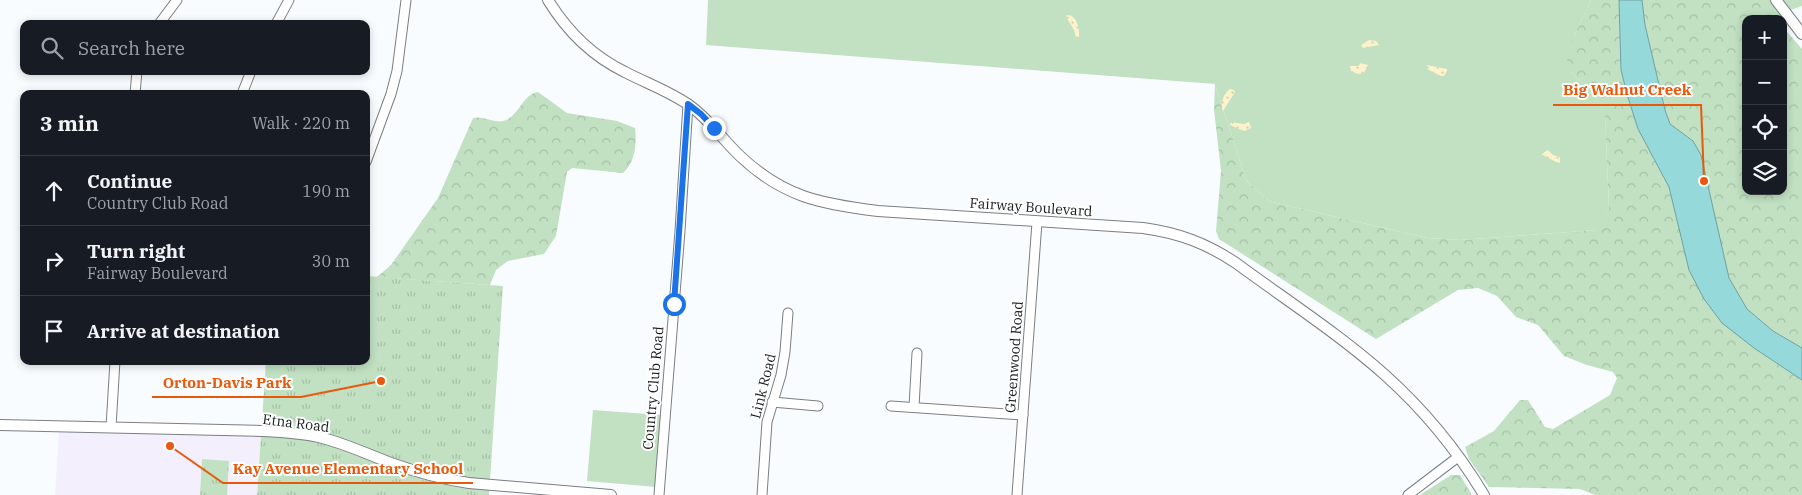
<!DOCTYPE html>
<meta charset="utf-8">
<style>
:root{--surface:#171b24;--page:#20242c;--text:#f1f3f6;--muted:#9ea1a6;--line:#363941}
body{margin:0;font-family:"IBM Plex Serif",serif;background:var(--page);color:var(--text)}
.controls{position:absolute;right:15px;top:15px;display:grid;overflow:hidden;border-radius:10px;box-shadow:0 2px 8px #0003}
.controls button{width:45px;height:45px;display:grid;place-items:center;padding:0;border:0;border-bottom:1px solid var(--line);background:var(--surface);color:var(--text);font:25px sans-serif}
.stop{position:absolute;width:15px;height:15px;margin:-11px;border:4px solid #1a73e8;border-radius:50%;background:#fff}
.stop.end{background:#1a73e8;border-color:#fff;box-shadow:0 1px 5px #0008}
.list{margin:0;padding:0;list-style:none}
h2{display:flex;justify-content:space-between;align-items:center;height:65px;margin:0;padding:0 20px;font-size:21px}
h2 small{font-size:16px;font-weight:400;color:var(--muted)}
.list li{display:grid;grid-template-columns:32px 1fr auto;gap:15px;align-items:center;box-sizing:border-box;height:70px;padding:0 20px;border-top:1px solid var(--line)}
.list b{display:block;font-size:19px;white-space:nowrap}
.list p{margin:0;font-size:16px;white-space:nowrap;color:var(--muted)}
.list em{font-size:16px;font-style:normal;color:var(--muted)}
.icon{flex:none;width:28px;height:28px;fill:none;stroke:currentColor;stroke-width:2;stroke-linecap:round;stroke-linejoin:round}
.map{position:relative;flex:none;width:1802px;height:495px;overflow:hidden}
.search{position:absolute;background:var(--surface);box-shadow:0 2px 8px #0003;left:20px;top:20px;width:350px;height:55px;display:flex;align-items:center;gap:12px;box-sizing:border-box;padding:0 18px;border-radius:10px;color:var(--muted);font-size:19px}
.panel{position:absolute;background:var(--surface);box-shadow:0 2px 8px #0003;left:20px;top:90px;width:350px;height:275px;border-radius:10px}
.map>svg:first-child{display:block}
.education{fill:#f3effc}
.grass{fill:#c1e1c2}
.forest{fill:url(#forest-crowns)}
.sand{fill:url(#sand-dots)}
.park{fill:url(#park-tufts)}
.water{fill:#95d9db;stroke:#70a0a2}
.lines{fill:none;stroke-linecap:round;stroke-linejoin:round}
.minor-casing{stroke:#7a7f83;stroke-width:11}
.tertiary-casing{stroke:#7a7f83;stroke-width:12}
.minor{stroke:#fff;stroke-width:9}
.tertiary{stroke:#fff;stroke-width:10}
.route{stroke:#1a73e8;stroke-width:6}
.labels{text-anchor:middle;stroke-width:4;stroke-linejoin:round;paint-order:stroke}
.street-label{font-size:14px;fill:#191b1c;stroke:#fff}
.leader{fill:none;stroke:#e8590c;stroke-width:2}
.callout-dot{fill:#e8590c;stroke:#fff;stroke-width:2}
.callout-label{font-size:15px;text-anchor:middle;font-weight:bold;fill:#e8590c;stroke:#fff;stroke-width:4;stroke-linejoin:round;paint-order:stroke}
</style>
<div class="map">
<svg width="1802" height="495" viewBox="0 0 1802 495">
<defs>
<pattern id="forest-crowns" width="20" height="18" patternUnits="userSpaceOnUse" patternTransform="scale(1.25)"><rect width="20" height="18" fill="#c1e1c2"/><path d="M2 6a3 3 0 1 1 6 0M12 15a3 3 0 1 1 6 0" fill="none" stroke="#a5c0a6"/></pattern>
<pattern id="sand-dots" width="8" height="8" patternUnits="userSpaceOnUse" patternTransform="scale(1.25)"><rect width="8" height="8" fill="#fcf2cc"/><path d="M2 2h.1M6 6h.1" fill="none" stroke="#d7cfaf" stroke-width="1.8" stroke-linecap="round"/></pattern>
<pattern id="park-tufts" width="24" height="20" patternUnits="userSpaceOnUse" patternTransform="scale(1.25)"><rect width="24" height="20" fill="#c1e1c2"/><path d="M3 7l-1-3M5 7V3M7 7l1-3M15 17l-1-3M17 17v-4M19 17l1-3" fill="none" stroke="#a5c0a6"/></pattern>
</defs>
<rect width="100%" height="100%" fill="#f9fcff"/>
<path class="education" d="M59,430L261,435L257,495H55Z"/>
<g class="grass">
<path d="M708,0H1591L1574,36L1571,72L1597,99L1605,115L1609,207L1598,230L1460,240L1427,238L1268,201L1246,180L1215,84L706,45Z"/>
<path d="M593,410L661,415L656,487L587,481Z"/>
</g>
<g class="forest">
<path d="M1591,0H1619L1621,70L1638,129L1669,187L1676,209L1754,348L1802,380V495H1595L1580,489L1489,487L1469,459L1465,447L1494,431L1520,400H1528L1545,427L1553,429L1610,395L1617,378L1613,372L1587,365L1564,356L1538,325L1516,317L1497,296L1478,288L1458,290L1376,339L1219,239L1216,231L1221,171L1214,110L1215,84L1246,180L1268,201L1427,238L1460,240L1597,230L1609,207L1605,116L1597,99L1571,72L1567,60L1574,36Z"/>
<path d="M1642,0H1802V6L1780,14L1779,19H1746V191H1783V27L1802,49V348L1773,331L1747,309L1729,278L1693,141L1670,124L1665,110L1645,25Z"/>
<path d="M538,92L567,113L617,121L635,128C637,143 635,163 623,173L572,168L567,172L556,236L544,254L508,261L496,270L490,285L377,277L391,265L438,198L473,118C484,115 498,126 508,119C520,112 524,94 538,92Z"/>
<path d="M1451,475H1460L1472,495H1420Z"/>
</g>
<g class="sand">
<path d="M1067,15C1077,15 1080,29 1079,37H1076L1074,30L1066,17Z"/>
<path d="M1369,40L1376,41L1379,45L1363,48L1361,45Z"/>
<path d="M1361,63L1368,65L1364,73L1358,74L1351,71L1350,66H1358Z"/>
<path d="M1427,65L1447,69V71L1444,76H1441C1436,74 1432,71 1427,69Z"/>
<path d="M1230,89L1234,90L1235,92L1223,111C1219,104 1224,93 1230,89Z"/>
<path d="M1231,122L1244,124L1249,122L1251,128L1244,131L1230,125Z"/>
<path d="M1548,150L1553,155L1560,157V163L1556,162L1541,154Z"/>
</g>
<g class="park">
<path d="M366,276L503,286L489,495H257L266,361H366Z"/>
<path d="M202,459L229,461L227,495H200Z"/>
</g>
<path class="water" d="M1619,0H1642L1645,25L1665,110L1670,124L1693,141L1701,155L1729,278L1747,309L1773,331L1802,348V380L1754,348L1722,323L1704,299L1689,270L1669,187L1638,129L1627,94L1621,70Z"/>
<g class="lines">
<g class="minor-casing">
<g id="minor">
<path d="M159,24L177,0"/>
<path d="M276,24L289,0"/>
<path d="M135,94L137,71"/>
<path d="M242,94L251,71"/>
<path d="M366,162L391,94L397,71L406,0"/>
<path d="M772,402L818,406"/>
<path d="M891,406L1023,415"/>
<path d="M914,407L917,353"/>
<path d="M111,427L115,361"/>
<path d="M659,495L680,231L688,104"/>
<path d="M762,495L767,422L781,375L785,352L788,313"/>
<path d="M1017,495L1037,222"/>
<path d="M1408,495L1458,457"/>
</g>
</g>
<g class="tertiary-casing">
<g id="tertiary">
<path d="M548,0C567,31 592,56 625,72C646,83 669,91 689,105C709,119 722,139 740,156C783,197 821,204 878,211L1143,228C1179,233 1206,243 1236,263C1286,300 1339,334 1385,375C1424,410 1457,450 1484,495"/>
<path d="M1776,0L1802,34"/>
<path d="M0,425L262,431C281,432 301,433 319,437C344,443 367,454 391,463C416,472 442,479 469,483L611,495"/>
</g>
</g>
<use href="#minor" class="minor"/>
<use href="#tertiary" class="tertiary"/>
</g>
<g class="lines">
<path class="route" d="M674,304L688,104L701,114L714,128"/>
</g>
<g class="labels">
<g class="street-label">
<text transform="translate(1031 207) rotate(4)" y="5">Fairway Boulevard</text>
<text transform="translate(1014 357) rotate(-86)" y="5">Greenwood Road</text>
<text transform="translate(763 386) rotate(-76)" y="5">Link Road</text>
<text transform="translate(653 388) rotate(-85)" y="5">Country Club Road</text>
<text transform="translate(296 423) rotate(7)" y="5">Etna Road</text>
</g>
</g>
<path class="leader" d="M1704 181L1701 105H1553M381 381L301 397H152M170 446L223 483H473"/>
<g class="callout-dot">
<circle cx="1704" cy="181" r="5"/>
<circle cx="381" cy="381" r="5"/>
<circle cx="170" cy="446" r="5"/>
</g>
<g class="callout-label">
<text x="1627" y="95">Big Walnut Creek</text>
<text x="227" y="388">Orton-Davis Park</text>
<text x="348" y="474">Kay Avenue Elementary School</text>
</g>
</svg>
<div class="controls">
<button>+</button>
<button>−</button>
<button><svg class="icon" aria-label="locate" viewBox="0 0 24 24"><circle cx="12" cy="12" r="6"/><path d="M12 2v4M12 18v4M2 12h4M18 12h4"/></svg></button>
<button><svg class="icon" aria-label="layers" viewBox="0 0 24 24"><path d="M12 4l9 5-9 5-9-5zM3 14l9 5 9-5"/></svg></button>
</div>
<div class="stop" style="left:674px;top:304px"></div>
<div class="stop end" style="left:714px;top:128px"></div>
<div class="search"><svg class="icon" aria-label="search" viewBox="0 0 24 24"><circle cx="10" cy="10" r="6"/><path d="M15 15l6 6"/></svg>Search here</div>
<section class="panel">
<h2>3 min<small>Walk · 220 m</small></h2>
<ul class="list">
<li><svg class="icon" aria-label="ahead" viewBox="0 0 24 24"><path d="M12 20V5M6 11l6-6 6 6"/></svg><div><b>Continue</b><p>Country Club Road</p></div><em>190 m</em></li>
<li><svg class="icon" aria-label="right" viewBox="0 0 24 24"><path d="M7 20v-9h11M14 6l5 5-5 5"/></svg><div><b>Turn right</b><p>Fairway Boulevard</p></div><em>30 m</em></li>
<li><svg class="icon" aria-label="arrive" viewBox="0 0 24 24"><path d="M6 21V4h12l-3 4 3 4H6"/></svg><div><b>Arrive at destination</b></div></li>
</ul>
</section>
</div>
